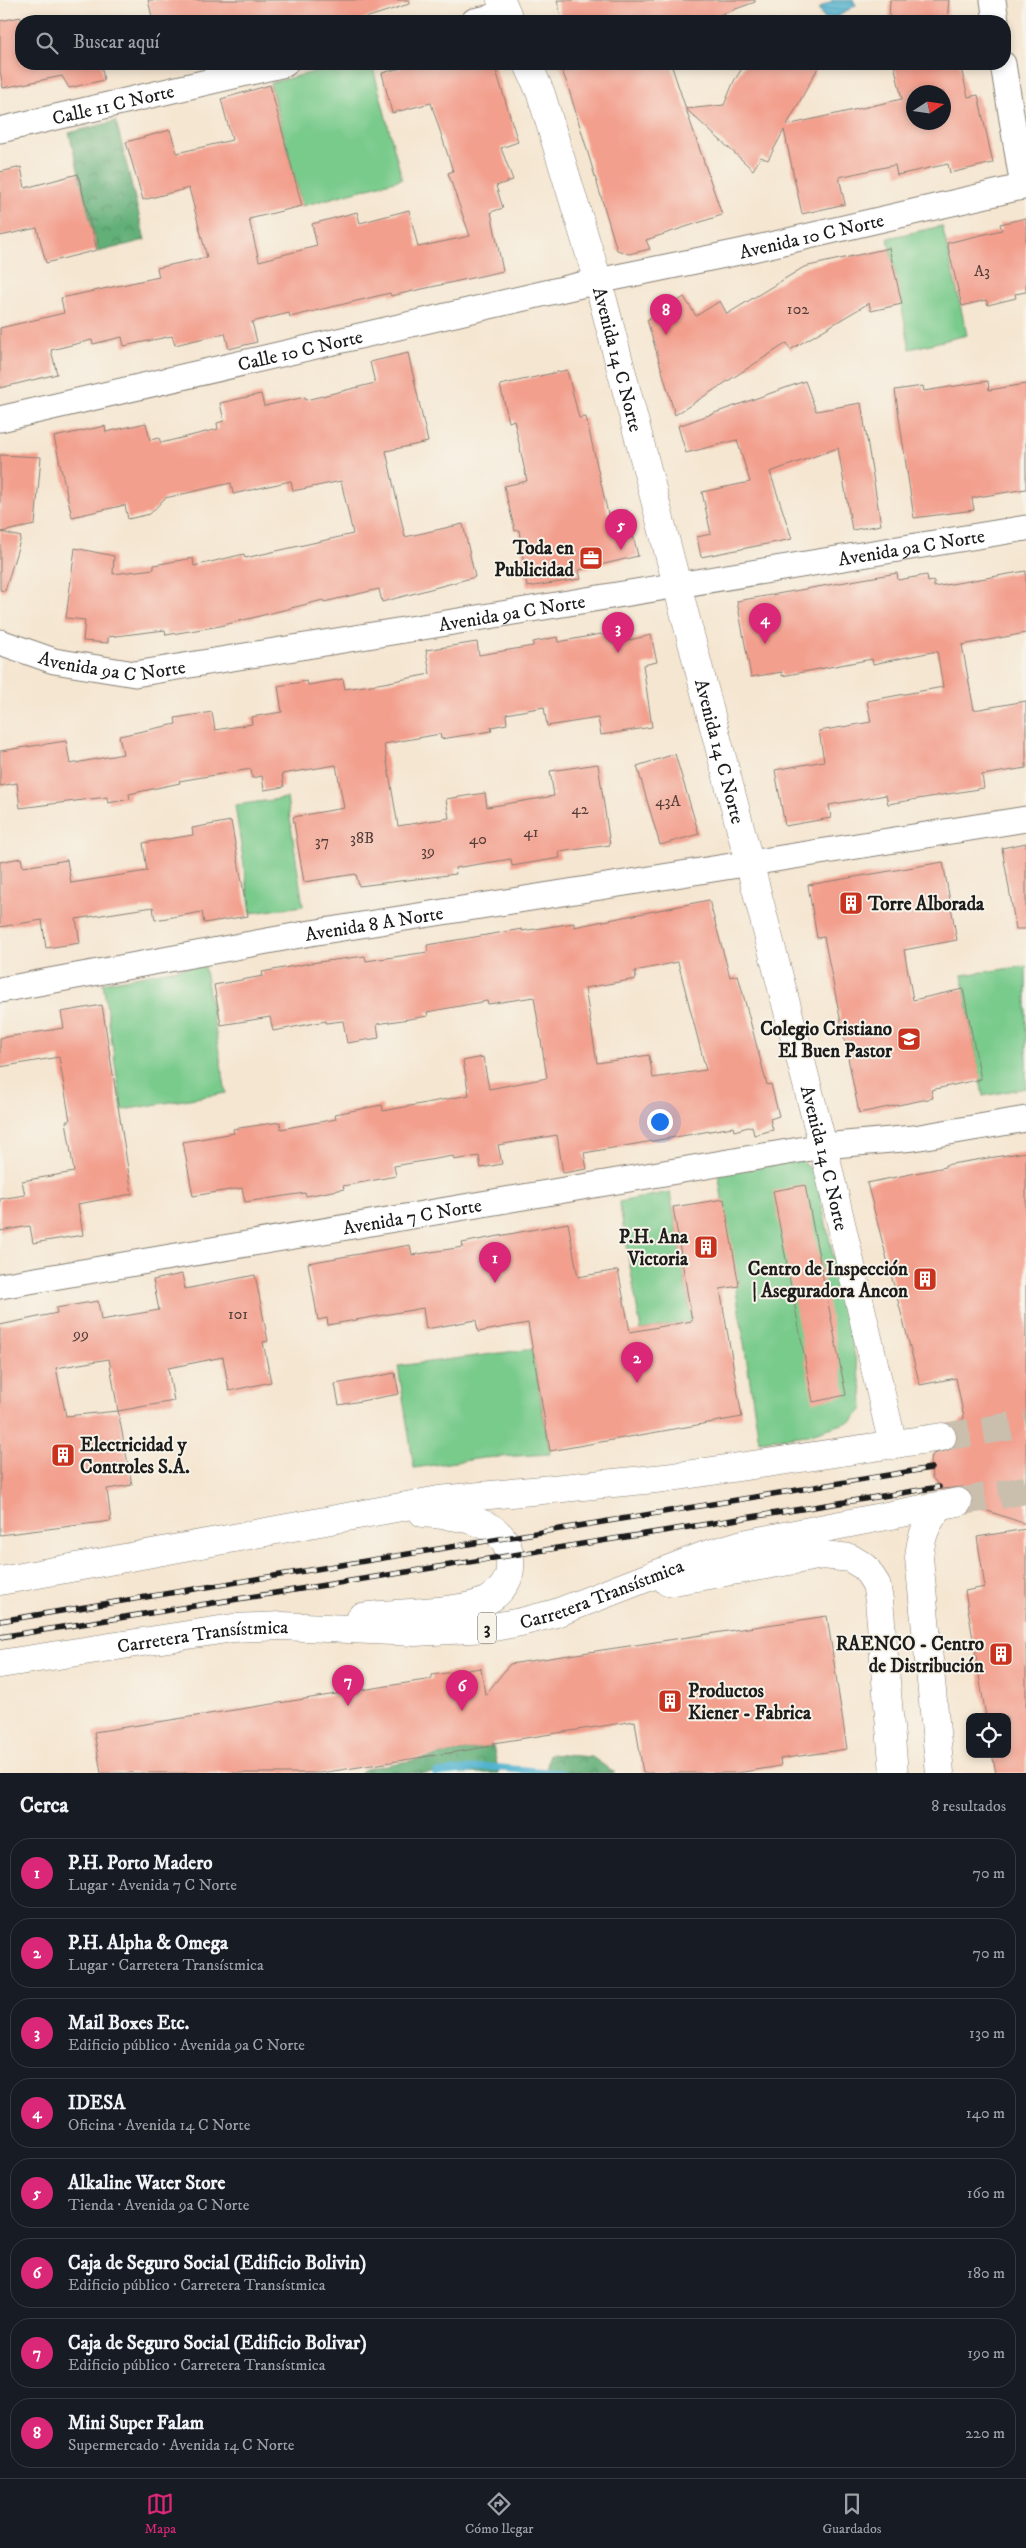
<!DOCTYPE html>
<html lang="es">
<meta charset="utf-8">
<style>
:root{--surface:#171b24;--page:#20242c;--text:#f1f3f6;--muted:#9ea1a6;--line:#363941;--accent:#db2777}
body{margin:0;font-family:"IM FELL DW Pica",serif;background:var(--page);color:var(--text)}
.controls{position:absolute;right:15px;bottom:15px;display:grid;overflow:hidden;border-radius:10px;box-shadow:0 2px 8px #0003}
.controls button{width:45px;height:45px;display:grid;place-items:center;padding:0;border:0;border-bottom:1px solid var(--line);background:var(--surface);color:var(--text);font:25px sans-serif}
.compass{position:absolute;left:906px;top:85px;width:45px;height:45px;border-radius:50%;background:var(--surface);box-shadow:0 2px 8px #0003;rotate:78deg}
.you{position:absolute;left:659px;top:1121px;width:18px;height:18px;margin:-12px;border:4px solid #fff;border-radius:50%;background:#1a73e8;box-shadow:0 0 0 8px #1a73e833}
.badge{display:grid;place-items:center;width:32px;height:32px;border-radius:50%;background:var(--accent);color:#fff;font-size:16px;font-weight:700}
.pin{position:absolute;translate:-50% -41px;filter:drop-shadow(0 1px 2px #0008)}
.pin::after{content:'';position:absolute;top:26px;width:18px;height:15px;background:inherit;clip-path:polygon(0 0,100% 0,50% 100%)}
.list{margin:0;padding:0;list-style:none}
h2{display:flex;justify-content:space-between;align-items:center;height:65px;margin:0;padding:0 20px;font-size:21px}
h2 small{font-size:16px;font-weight:400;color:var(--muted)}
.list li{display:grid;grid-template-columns:32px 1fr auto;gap:15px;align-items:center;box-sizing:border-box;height:70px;margin:0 10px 10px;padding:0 10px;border:1px solid var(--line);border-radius:20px}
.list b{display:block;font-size:19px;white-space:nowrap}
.list p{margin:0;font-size:16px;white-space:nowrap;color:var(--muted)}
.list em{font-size:16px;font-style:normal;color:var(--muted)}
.icon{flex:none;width:28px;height:28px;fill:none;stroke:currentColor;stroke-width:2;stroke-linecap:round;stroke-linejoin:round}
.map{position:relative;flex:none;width:1026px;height:1773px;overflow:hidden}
.search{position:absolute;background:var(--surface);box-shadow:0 2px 8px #0003;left:15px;right:15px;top:15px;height:55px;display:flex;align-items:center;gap:12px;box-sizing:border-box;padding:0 18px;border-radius:20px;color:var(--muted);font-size:19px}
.sheet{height:705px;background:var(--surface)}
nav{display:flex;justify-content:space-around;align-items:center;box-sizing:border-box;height:70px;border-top:1px solid var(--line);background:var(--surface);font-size:14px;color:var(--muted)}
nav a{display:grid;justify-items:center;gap:2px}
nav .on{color:var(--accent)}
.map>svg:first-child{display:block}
.green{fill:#79cb8c;stroke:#4a7454}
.forest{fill:url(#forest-crowns);stroke:#3f664a}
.water{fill:url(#water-rules);stroke:#366876}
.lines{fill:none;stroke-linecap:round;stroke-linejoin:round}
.stream{stroke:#51b3d0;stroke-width:7}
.building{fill:#f39f8d;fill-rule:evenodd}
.primary-tunnel{stroke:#cabead;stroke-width:28;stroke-dasharray:28 14;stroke-linecap:butt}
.street-casing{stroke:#888176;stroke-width:27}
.secondary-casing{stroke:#888176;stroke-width:29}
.primary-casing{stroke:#888176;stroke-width:29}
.street{stroke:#fff;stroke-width:25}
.secondary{stroke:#fff;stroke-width:28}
.primary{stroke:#fff;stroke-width:28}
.rail-casing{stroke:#1c1c1c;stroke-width:5.5}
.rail{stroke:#f7f3e8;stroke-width:4;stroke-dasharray:11;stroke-linecap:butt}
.labels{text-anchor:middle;stroke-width:4;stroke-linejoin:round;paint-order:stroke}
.number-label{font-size:16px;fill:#523d38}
.shield{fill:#f7f3e8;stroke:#5e5c59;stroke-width:1}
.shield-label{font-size:18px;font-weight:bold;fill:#1c1c1c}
.street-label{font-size:19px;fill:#1c1c1c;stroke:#f7f3e8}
.poi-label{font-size:19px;font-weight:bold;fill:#1c1c1c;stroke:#f7f3e8;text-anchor:end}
</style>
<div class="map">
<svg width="1026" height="1773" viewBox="0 0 1026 1773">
<defs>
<pattern id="forest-crowns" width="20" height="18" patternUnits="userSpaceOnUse" patternTransform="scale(1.25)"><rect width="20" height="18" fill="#62af78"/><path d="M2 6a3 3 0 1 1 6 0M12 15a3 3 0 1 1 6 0" fill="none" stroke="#508e62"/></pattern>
<pattern id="water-rules" width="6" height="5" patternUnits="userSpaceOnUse" patternTransform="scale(1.25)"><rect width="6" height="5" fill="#51b3d0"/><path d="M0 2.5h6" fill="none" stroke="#4291a8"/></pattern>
</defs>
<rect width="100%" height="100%" fill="#f7f3e8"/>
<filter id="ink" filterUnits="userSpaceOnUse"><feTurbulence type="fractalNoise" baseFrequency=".02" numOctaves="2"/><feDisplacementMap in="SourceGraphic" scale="10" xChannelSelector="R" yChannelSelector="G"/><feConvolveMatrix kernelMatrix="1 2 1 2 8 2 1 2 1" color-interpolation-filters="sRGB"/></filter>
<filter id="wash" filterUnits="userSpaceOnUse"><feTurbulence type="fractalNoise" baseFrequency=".0096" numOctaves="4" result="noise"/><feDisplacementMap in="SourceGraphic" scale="20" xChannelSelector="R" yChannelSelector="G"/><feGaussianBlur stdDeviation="1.12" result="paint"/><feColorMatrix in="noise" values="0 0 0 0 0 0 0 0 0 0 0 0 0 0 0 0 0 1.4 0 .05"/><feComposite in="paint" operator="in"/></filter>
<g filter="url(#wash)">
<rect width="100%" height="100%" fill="#f5e6d1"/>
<g class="green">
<path d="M346,64H372L402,179L302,206L270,83Z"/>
<path d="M942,226L967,335L910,349L888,238Z"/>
<path d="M287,798L303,906L251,913L235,805Z"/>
<path d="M204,964L226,1093L122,1110L103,983Z"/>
<path d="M1026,966V1088L983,1096L962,975Z"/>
<path d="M802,1161L815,1173L862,1389L863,1409L852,1421L808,1435L759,1441L718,1172Z"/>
<path d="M670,1192L692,1321L641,1330L619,1202Z"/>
<path d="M532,1349L550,1454L483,1458L414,1468L398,1366Z"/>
</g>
<g class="forest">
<path d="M116,121L145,240L98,252L69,133Z"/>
<path d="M493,1746L499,1773H359L364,1769Z"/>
<path d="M549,1754L592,1757L615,1773H546Z"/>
</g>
<path class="water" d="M833,0H853L856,5L831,21H826L818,9Z"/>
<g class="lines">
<path class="stream" d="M436,1773L489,1767L562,1773"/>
</g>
<g id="blocks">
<g class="building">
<path d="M148,0H409V4L356,21H284L283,16L257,21H153Z"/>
<path d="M557,0H755V2L703,21H562Z"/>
<path d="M890,0H949L947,21H889Z"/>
<path d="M21,17V64H101L104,80L69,88L62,76L3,88L0,71V21Z"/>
<path d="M417,64H494L518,142L501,148L513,180L496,186L503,208L491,212L503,271L391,296L390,293L290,317L289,313L252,322L257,342L229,349L225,333L175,345L172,336L124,346L122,337L93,344L92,340L51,350L57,374L0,388V328L64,313L61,298L159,277L157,268L207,257L189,188L143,200L126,142L170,130L177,153L232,140L221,99L270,85L302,206L249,219L259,261L317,246L312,224L357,212L360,223L409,210L418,247L470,236L448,173L453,171L431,103L392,113L382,73Z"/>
<path d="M559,64H671L686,109L724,105L734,81L745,64H820L787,125L902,99L894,64H960L968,97L978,95L993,163L950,173L948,164L897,175L895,165L839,177L845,204L802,214L784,130L768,160L761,157L753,170L686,109L722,215L646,240L650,249L629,254L617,250L567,83ZM914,92H944V122H914Z"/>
<path d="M21,167L25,188L78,174L97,250L46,263L37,228L0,236V172Z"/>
<path d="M1026,218V292L1015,294L1016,298L988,305L986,300L962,306L947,243L1002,230L1000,224Z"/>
<path d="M889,248L902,304L871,311L869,303L790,350L787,343L675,415L647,320L684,297L696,316L720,301L727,314L804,267Z"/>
<path d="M408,353L428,442L386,451L405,537L463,524L475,577L382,602L379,589L324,602L323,600L220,626L166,635L165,630L108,637V643L83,641L85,620L66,618L75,548L114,556L113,574L154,569V565L193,558L194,566L244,554L245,558L353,534L341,481L293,491L291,481L233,494L231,483L165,498L150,514L128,519L125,505L72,517L54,437L105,426L106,432L146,423L150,440L159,438L161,443L218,429L217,423L224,421L220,403L261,394L264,406L305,397L306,400L375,383L370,362Z"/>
<path d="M567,370L579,418L586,417L608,514L627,510L638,556L579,570L581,579L527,587L519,530L515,531L504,486L527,481L514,420L509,422L500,385Z"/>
<path d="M805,381L816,411L861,403L881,525L852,530L838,448L770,472L792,539L701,557L697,537L711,534L702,492L750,482L737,440L686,453L678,426Z"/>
<path d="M988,381L989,390L1026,384V489L972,498L974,510L914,518L895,390L923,386L924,391Z"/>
<path d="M0,455L41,457L35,525L1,532L21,537L5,591L0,590Z"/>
<path d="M1026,571V633L962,645L974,710L1026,701V768L982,775L984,788L888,804L886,795L829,805L831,818L785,826L775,770L824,761L819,731L871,722L867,701L943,687L937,651L873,664L872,659L782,676V672L751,677L737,601L897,573L898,580L927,575L928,582L934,581V587Z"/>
<path d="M601,634L613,644L651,635L657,662L643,665L652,727L601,735L598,718L547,726L544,707L506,714L507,724L491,727L492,731L441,739L440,734L384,744L398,826L449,818L446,799L485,793L487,807L554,796L550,771L598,764L610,845L559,852L560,858L512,866L511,859L455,868L456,874L359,886L356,874L304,882L293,817L344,808L336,765L282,774L284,787L264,790L262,776L252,778L251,769L179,781L180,783L129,794L130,799L108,803L107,797L20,808L17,783L0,786V751L66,741L70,764L123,754L119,736L176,724L175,718L212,712L215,730L252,724L251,717L282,712L278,686L307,681L308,685L343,679L345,689L384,683L430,674L426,650L477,642L479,655L533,646V642L557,637L558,642Z"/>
<path d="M675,754L699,834L660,845L637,766Z"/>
<path d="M231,821L248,916L204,923L202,912L155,920L153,907L76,919L80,943L46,948L42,920L0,927V862L21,858L23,867L67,860L71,883L147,871L143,843L193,835L192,828Z"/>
<path d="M1026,843V929H1016L1002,848Z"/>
<path d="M943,862L957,940L904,950L913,1000L963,989L981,1079L931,1090L933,1098L859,1113L824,937L817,938L808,885Z"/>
<path d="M709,900L730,977L738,975L767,1085L771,1084L779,1116L770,1119L773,1130L754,1135L752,1126L734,1131L733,1127L584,1153L587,1169L563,1173L557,1135L498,1145L502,1164L481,1168L479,1156L454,1160L453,1156L394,1166L396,1176L343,1186L344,1189L306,1196L305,1193L245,1202L242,1188L193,1196L183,1142L234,1133L233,1129L280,1122L281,1129L336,1119L335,1114L382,1105L383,1111L469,1095L463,1061L483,1057L489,1089L547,1078L534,997L488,1004L487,1001L427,1012L428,1016L377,1024L379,1038L347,1043L343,1021L326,1023V1021L273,1031L270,1017L221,1025L214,985L263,976L262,972L311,963L365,956L366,961L428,952L427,945L522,929V931L574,923V927ZM678,962L706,1070L653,1078L649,1055L597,1063L585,988L636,979L635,971Z"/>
<path d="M102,1005L132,1194L78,1204L83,1235L33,1243L30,1226L0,1231V1199L25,1195L22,1181L74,1172L66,1121H70L59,1057L0,1067V1038L64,1028L61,1012Z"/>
<path d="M1026,1152V1524L973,1506V1499L969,1491L963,1487L941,1489L932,1477L930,1461L933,1454L952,1449L957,1442V1435L954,1427L964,1418L956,1378L920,1385L867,1183L945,1167V1165Z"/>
<path d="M805,1185L846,1395L813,1402L773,1191Z"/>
<path d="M724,1199L739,1286L720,1289L742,1417L550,1451L528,1323L478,1332L476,1320L426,1329L423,1308L328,1325L327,1318L318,1320L308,1263L410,1245L412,1255L463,1247L462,1243L568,1223L578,1277L618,1270L630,1332L692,1321L673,1207Z"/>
<path d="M182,1274L185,1289L255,1275L268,1341L263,1342L271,1382L229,1391L223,1357L168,1368L174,1401L118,1411L132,1485L107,1489L111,1521L0,1535V1325L57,1313L56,1308L98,1301L101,1320L159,1310L153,1280ZM109,1359L118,1411L66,1416L56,1368Z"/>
<path d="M395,1373L399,1394L339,1405L335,1384Z"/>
<path d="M1026,1529V1773H996L992,1754H1007V1717H986L965,1591L985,1587L977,1537Z"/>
<path d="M827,1616L847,1749L780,1759L781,1766L737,1773H643L635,1721L493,1743V1746L321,1773H101L94,1732L432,1679V1675L481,1668L485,1695L510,1664Z"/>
</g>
</g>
</g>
<g filter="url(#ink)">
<use href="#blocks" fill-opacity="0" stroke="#888176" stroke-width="1"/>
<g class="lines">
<g class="primary-tunnel">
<path d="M942,1437L1026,1424"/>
<path d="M958,1502L1026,1490"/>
</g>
<g class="street-casing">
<g id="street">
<path d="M993,0L996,21"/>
<path d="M474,21L507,14"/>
<path d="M1003,64L1023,187"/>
<path id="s1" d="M0,130L285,64"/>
<path id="s2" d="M0,419L598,281L744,251L1026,186"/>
<path id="s3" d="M0,642L54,661L135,674L1026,528"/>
<path id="s4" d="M0,990L311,933L1026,819"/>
<path id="s5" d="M0,1286L823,1146L914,1138L1026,1119"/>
</g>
</g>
<g class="secondary-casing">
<g id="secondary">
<path d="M501,0L510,21"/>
<path id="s6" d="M528,64L541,94L598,281L823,1146L893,1445"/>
</g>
</g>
<g class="primary-casing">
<g id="primary">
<path d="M0,1581L439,1500L665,1478L942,1437"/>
<path d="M668,1582L823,1555L850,1558L865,1567L876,1584L879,1600L894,1773"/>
<path d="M361,1617C394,1612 458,1614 486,1601C498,1595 509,1583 510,1569C514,1518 459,1517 423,1513"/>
<path id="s7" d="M0,1664L233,1628L282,1626L415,1632L488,1628L521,1622L556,1613L703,1556L743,1544L958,1502"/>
<path d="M940,1773L919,1558C921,1536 926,1523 940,1506"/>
</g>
</g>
<use href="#street" class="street"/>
<use href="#secondary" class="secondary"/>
<use href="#primary" class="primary"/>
<g class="rail-casing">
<g id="rail">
<path d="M0,1621L931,1468"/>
<path d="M0,1637L939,1487"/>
</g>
</g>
<use href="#rail" class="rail"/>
</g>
</g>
<defs>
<g id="office-square" transform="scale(1.25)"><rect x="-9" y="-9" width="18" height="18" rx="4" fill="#c8321e" stroke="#f7f3e8"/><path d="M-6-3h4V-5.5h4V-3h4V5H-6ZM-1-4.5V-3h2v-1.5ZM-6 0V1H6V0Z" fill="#fff"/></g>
<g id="building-square" transform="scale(1.25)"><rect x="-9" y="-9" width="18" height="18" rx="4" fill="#c8321e" stroke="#f7f3e8"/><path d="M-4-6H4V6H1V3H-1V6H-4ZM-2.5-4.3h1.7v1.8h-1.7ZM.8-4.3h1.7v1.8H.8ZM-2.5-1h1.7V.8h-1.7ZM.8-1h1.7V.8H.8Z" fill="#fff"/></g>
<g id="school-square" transform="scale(1.25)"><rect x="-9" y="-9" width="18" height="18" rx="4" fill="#c8321e" stroke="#f7f3e8"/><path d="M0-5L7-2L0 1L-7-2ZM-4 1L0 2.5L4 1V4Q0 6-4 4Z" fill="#fff"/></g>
</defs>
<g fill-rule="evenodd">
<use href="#office-square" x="591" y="558"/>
<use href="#building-square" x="851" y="903"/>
<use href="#school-square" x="909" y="1039"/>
<use href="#building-square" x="706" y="1247"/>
<use href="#building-square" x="925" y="1279"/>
<use href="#building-square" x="63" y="1455"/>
<use href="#building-square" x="1001" y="1654"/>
<use href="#building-square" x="670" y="1701"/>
</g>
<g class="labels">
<g class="number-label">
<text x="982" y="276">A3</text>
<text x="798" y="314">102</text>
<text x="668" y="806">43A</text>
<text x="580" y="814">42</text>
<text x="531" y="837">41</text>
<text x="362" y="843">38B</text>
<text x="478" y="844">40</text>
<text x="322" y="846">37</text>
<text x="428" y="856">39</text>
<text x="238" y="1319">101</text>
<text x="81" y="1339">99</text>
</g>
<rect class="shield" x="478" y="1612.5" width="18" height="31" rx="4"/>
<g class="shield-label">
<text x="487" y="1634">3</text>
</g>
<g class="street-label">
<text dy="7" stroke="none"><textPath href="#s1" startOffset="116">Calle 11 C Norte</textPath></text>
<text dy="7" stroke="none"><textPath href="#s2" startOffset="832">Avenida 10 C Norte</textPath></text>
<text dy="7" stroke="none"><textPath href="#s2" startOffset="308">Calle 10 C Norte</textPath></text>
<text dy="7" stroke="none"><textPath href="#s6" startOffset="309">Avenida 14 C Norte</textPath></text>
<text dy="7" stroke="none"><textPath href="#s3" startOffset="926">Avenida 9a C Norte</textPath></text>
<text dy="7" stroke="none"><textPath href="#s3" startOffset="521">Avenida 9a C Norte</textPath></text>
<text dy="7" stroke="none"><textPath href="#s3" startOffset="116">Avenida 9a C Norte</textPath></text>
<text dy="7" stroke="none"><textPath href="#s6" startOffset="714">Avenida 14 C Norte</textPath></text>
<text dy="7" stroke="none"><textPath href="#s4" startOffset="380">Avenida 8 A Norte</textPath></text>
<text dy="7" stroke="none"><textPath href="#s6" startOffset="1134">Avenida 14 C Norte</textPath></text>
<text dy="7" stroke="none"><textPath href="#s5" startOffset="418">Avenida 7 C Norte</textPath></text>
<text dy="7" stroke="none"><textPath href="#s7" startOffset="610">Carretera Transístmica</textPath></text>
<text dy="7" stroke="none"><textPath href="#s7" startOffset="205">Carretera Transístmica</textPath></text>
</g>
<g class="poi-label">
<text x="574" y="554">Toda en<tspan x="574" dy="22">Publicidad</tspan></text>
<text x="868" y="910" text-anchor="start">Torre Alborada</text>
<text x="892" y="1035">Colegio Cristiano<tspan x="892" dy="22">El Buen Pastor</tspan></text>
<text x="688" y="1243">P.H. Ana<tspan x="688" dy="22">Victoria</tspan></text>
<text x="908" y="1275">Centro de Inspección<tspan x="908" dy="22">| Aseguradora Ancon</tspan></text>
<text x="80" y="1451" text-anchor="start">Electricidad y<tspan x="80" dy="22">Controles S.A.</tspan></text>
<text x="984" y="1650">RAENCO - Centro<tspan x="984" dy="22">de Distribución</tspan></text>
<text x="688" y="1697" text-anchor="start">Productos<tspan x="688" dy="22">Kiener - Fabrica</tspan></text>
</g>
</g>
</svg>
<div class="controls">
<button><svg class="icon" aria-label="locate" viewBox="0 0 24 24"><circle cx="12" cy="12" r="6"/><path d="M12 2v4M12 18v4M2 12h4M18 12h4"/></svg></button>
</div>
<svg class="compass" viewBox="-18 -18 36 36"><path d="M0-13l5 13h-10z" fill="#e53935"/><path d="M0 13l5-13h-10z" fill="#9ea1a6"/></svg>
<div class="you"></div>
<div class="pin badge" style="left:495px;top:1283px">1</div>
<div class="pin badge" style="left:637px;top:1383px">2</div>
<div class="pin badge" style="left:618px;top:653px">3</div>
<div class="pin badge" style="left:765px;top:644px">4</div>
<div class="pin badge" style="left:621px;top:550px">5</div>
<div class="pin badge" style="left:462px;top:1711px">6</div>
<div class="pin badge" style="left:348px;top:1706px">7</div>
<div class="pin badge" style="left:666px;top:335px">8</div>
<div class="search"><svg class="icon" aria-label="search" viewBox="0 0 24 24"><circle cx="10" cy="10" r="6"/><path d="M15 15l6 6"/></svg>Buscar aquí</div>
</div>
<section class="sheet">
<h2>Cerca<small>8 resultados</small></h2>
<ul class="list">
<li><span class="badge">1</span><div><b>P.H. Porto Madero</b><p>Lugar · Avenida 7 C Norte</p></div><em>70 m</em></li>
<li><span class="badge">2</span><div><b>P.H. Alpha &amp; Omega</b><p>Lugar · Carretera Transístmica</p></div><em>70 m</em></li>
<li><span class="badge">3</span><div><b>Mail Boxes Etc.</b><p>Edificio público · Avenida 9a C Norte</p></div><em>130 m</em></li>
<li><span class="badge">4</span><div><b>IDESA</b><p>Oficina · Avenida 14 C Norte</p></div><em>140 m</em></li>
<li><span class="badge">5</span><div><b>Alkaline Water Store</b><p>Tienda · Avenida 9a C Norte</p></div><em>160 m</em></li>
<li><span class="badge">6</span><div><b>Caja de Seguro Social (Edificio Bolivin)</b><p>Edificio público · Carretera Transístmica</p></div><em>180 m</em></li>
<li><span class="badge">7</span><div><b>Caja de Seguro Social (Edificio Bolivar)</b><p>Edificio público · Carretera Transístmica</p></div><em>190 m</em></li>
<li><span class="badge">8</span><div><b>Mini Super Falam</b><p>Supermercado · Avenida 14 C Norte</p></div><em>220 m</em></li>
</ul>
</section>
<nav>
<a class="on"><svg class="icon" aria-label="map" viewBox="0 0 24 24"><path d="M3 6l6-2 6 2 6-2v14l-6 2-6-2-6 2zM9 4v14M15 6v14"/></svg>Mapa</a>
<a><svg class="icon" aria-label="directions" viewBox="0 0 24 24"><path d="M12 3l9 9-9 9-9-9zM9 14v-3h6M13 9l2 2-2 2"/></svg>Cómo llegar</a>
<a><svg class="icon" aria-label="saved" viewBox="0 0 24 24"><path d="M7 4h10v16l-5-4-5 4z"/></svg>Guardados</a>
</nav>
